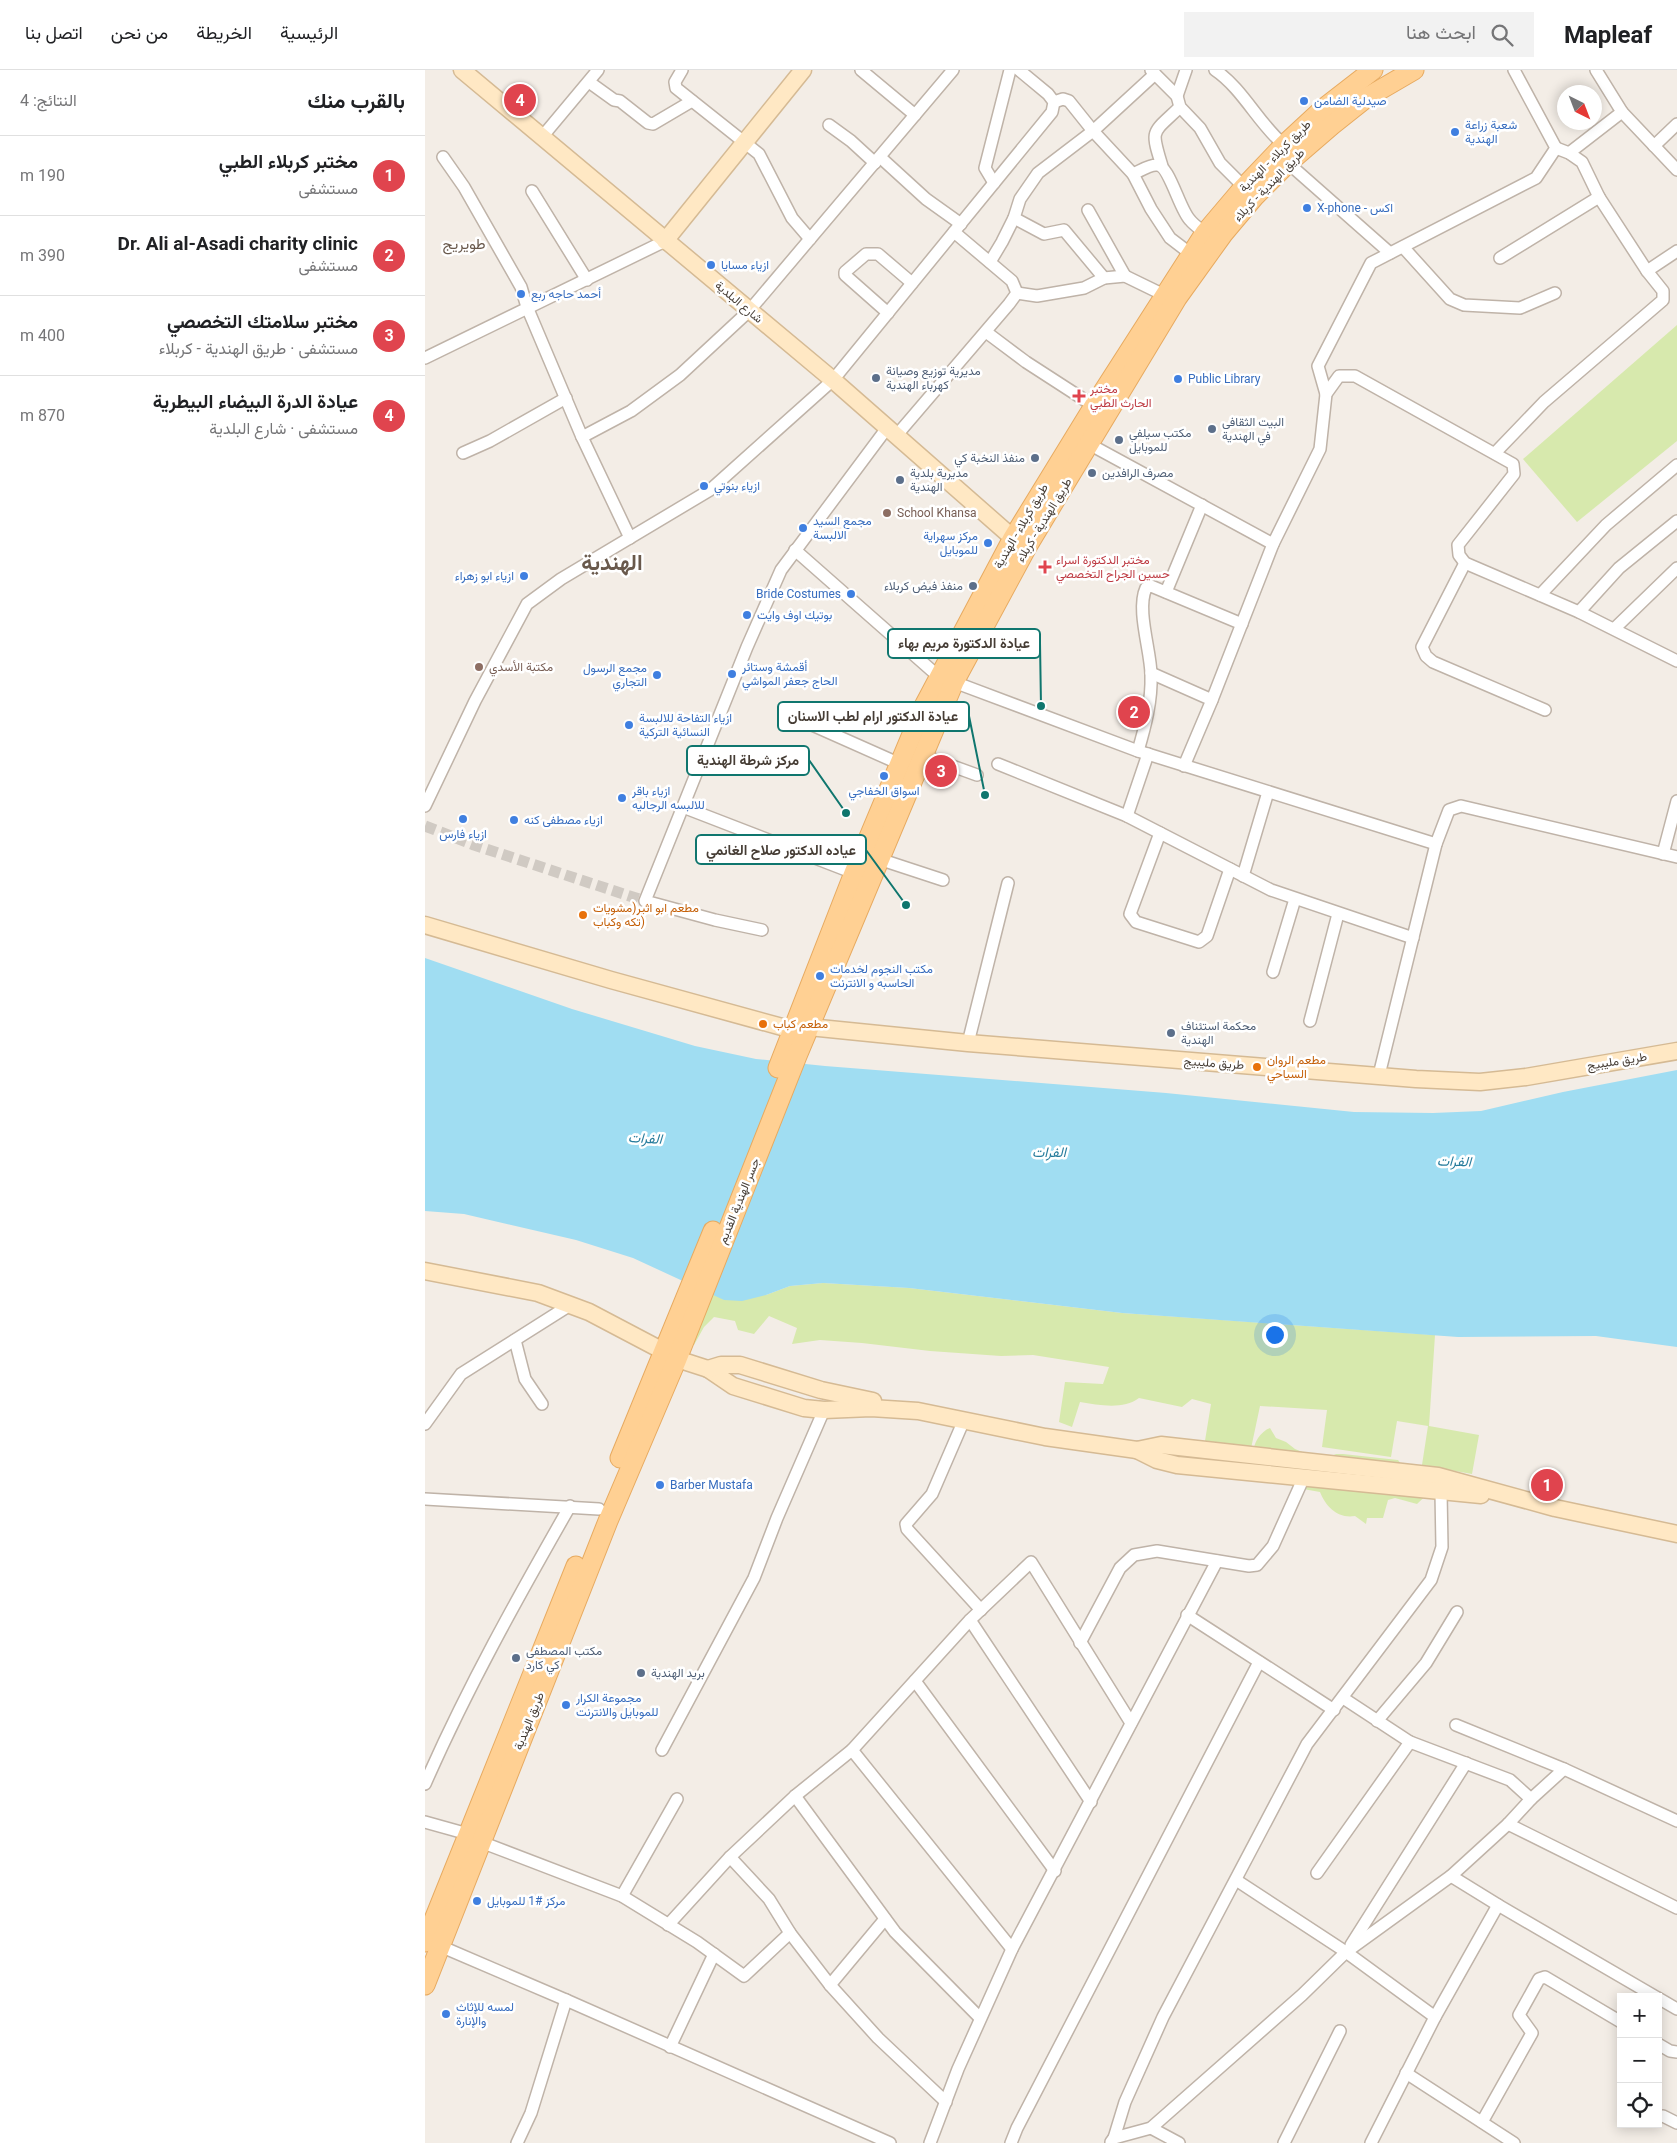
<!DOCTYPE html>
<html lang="ar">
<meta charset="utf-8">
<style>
:root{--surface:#fff;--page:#f2f2f2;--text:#202124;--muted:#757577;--line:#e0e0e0;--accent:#f11}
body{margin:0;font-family:Roboto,Vazirmatn,sans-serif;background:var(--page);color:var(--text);direction:rtl}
.controls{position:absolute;right:15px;bottom:15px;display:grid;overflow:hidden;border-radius:0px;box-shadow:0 2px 12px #0003}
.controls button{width:45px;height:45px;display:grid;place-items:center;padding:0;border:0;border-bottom:1px solid var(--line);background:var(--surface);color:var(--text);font:25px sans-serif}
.compass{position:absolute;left:1132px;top:15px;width:45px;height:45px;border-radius:50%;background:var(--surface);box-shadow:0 2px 12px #0003;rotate:138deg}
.you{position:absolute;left:849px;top:1264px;width:18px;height:18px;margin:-12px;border:4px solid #fff;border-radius:50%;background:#1a73e8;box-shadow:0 0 0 8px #1a73e833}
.badge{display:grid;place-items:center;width:32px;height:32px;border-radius:50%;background:var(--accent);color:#fff;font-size:16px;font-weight:700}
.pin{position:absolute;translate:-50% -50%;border:2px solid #fff;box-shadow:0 1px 5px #0006}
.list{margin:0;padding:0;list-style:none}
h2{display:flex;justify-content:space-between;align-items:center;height:65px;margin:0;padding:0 20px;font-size:21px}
h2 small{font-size:16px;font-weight:400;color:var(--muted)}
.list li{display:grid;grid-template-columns:32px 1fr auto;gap:15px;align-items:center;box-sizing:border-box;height:80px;padding:0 20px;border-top:1px solid var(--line)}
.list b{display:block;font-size:19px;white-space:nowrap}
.list p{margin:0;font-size:16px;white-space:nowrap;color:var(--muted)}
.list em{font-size:16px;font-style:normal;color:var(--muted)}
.icon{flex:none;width:28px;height:28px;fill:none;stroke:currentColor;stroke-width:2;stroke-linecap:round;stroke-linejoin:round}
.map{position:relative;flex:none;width:1252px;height:2073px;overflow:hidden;direction:ltr}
header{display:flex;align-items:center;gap:30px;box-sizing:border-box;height:70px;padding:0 25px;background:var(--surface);border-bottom:1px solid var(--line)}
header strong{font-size:24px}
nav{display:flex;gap:28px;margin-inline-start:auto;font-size:18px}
.search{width:350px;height:45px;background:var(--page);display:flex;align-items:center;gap:12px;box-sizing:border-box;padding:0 18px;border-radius:0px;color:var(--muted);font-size:19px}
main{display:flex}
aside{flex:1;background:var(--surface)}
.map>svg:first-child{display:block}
.green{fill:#d7e9ad}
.water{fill:#a0ddf2}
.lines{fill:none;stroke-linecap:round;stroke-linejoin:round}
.street-tunnel{stroke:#d0cac3;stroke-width:11;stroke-dasharray:11 5.5;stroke-linecap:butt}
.street-casing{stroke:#bfb3a8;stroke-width:14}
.secondary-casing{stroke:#d5ba94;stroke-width:19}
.primary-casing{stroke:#e7aa60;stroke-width:21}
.street{stroke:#fff;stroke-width:11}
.secondary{stroke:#ffe8c4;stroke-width:16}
.primary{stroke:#ffd093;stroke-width:19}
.shop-dot{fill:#3f7fe0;stroke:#fff;stroke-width:2}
.service-dot{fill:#5c6f8a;stroke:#fff;stroke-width:2}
.health-dot{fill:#e0444e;stroke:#fff;stroke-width:2}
.education-dot{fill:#8d6e63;stroke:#fff;stroke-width:2}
.food-dot{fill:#e8710a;stroke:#fff;stroke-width:2}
.labels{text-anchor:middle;stroke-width:5;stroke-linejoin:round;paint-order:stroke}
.shop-label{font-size:12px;fill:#366cbe;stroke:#fff;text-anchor:start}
.street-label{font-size:12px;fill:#463d35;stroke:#fff}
.service-label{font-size:12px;fill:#4e5e75;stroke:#fff;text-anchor:start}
.health-label{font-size:12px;fill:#be3a42;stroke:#fff;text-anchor:start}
.education-label{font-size:12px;fill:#785e54;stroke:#fff;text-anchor:start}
.food-label{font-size:12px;fill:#c56008;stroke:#fff;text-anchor:start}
.water-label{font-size:14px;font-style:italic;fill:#277c9c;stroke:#fff}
.quarter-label{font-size:15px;fill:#69594c;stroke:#fff}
.town-label{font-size:22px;font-weight:bold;fill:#69594c;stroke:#fff}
.leader{fill:none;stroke:#0f766e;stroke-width:2}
.callout-dot{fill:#0f766e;stroke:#fff;stroke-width:2}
.callout{fill:#fff;stroke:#0f766e;stroke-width:2}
.callout-label{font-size:14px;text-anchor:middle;font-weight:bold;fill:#463d35}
</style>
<header>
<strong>Mapleaf</strong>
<div class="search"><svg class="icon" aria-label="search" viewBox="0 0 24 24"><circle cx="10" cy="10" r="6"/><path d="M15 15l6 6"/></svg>ابحث هنا</div>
<nav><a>الرئيسية</a><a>الخريطة</a><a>من نحن</a><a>اتصل بنا</a></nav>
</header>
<main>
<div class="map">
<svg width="1252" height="2073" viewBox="0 0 1252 2073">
<rect width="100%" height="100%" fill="#f3ede6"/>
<g class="green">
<path d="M1252,255V371L1152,452L1098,389Z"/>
<path d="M398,1213L484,1218L697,1243L1010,1265L1004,1356L1054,1365L1047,1404L997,1395L1003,1356L972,1351L966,1387L897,1377L902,1340L835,1336L824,1388L778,1383L786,1334L767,1329L757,1337L714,1328C698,1340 674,1335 655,1332L647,1357L634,1352L640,1312L678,1314L684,1297L608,1285L576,1286L505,1281L437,1273L395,1270L367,1274L372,1258L344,1246L329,1264L313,1260L310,1251L289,1247L279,1257L269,1275L265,1272L285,1224L341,1225L365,1216Z"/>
<path d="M845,1358L851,1368L861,1372L870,1379L897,1390L911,1384H918L973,1390L981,1401L1011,1416L992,1434L970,1428L963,1430L958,1448H942L941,1454L930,1446C913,1449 901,1437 895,1422L878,1419L850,1401L829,1390C825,1378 834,1362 845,1358Z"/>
</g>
<path class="water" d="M0,888L147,939L270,976L331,989L400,996L741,1023L929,1042L1008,1043L1056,1041L1138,1022L1252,1000V1277L1171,1266L1033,1267L697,1243L484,1218L398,1213L365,1216L341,1225L317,1231L299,1230L208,1188L151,1170L39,1144L0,1141Z"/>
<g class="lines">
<path class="street-tunnel" d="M0,756L49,775L220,831"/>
<g class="street-casing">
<g id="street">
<path d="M257,0L250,12L251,18L334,84L367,148L385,169"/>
<path d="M436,0L490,45"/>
<path d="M726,0L752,26L755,37L775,58L795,93L819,117"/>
<path d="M790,0C818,19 833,53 859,75"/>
<path d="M164,12L189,30L195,31L223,53L228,54L267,31"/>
<path d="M752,26L761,0"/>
<path d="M629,32L638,29L644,31L668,61L708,104L726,139L745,168L766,184"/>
<path d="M1197,42L1252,100"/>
<path d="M404,55L426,71L450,93"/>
<path d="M117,67L173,0"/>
<path d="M1229,76L1252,54"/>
<path d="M1144,83L1197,42L1171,0"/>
<path d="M18,87L39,117L96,217L102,237L157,367L205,468"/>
<path d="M455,87L501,129L536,154"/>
<path d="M863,93L965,183"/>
<path d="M737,96C725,58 727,64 755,37"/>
<path d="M708,104C715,101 724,95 731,95C744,93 754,139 765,150C769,155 775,159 780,163"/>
<path d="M569,113L560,98L585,0"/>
<path d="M107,121L162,210"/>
<path d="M663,140L700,206"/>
<path d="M589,148L619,164L639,160L679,208"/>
<path d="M978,177L1025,229L1039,235L1095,238L1130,223"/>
<path d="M1075,188L1174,127"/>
<path d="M565,192L577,172L589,148L595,129L613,103L668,61L730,4"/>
<path d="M1222,201L1252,181"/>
<path d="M592,223L612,226L659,218L679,208L700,206L739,225"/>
<path d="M463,243L420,205V202L441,184H453L487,213"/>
<path d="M561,262L601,292L669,336"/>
<path d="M0,288L240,171"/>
<path d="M901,324L893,296L946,193L1111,108L1131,78L1089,0"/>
<path d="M471,366L584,234L592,223L587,211L529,162"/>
<path d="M157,367L206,341L255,305L324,241L528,0"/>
<path d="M664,374L848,474"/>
<path d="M38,383L65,371L141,328"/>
<path d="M1070,383L1119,332L1238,230V221L1222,201L1174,127L1157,92L1144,83L1131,78"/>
<path d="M370,480L513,606"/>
<path d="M1040,493L997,577L1001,586L1008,592L1120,640"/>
<path d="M741,522L777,435"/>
<path d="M1115,525L1181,455L1252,395"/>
<path d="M1154,542L1194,498L1252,451"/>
<path d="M1189,559L1252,498"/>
<path d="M726,603L787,630"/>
<path d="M529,612L713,681L1011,774"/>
<path d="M367,646L475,694"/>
<path d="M713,681C720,657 727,631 726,605C726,581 711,540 721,518L726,516L817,554"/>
<path d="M497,685L552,705"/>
<path d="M573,694L702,746L846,820L988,868"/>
<path d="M759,696L787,630L848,474L895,379L901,324L914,306H930L1088,394L1089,404L1033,475L1034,485L1040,493L1154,542L1252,591"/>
<path d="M0,736L50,631L102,534L136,509L285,420L408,310L627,42L629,32L623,24L594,0"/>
<path d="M258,737L429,803"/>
<path d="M702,746L723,684"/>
<path d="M735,763L705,844L711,852L774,872L782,866L805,799"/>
<path d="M1238,784L1252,731"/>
<path d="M454,789L518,810"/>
<path d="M818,806L843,722"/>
<path d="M337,860L290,850L220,831L322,577L356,500L462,358"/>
<path d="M848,902L870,829"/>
<path d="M885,951L913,844"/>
<path d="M543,973L583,813"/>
<path d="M954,1005L1011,774L1024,740L1036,736L1252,787"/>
<path d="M90,1270L100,1309L117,1334"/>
<path d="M539,1350L507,1424L481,1454L482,1459L556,1540"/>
<path d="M0,1354L36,1304L145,1235"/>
<path d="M0,1429L174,1439"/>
<path d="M762,1545L909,1640"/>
<path d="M545,1550L666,1732"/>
<path d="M655,1573L695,1498L709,1485L732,1481L824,1496L832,1495L848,1476L879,1407"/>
<path d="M490,1611L630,1801"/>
<path d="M918,1628L985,1672L1085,1710L1106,1729"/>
<path d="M952,1651L1001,1593L1032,1542"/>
<path d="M1031,1655L1139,1699L1252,1751"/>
<path d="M237,1680L329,1508L352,1448L399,1340"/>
<path d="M427,1680L587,1879"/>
<path d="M0,1714C42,1618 93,1527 145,1436"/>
<path d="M370,1726L470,1862L555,1948"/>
<path d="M0,1752L43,1764"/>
<path d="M1083,1754L1252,1838"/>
<path d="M56,1772L197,1826L272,1872L319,1906L365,1863"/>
<path d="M305,1787L344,1829L365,1863L405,1915L453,1968L521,2032"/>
<path d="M892,1803L985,1672"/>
<path d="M811,1810L921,1882L1010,1947"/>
<path d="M197,1826L252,1729"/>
<path d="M1073,1835L1231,1927"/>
<path d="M243,1855L305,1787L370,1726L427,1680L545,1550L606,1492L706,1653"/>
<path d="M926,1875L1041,1693"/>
<path d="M15,1876L141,1930L465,2073"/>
<path d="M405,1915L460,1849"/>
<path d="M1233,1928L1252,1939"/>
<path d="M1233,1974L1245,1981L1252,1982"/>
<path d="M245,1977L289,1884"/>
<path d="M981,2003L1089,2073"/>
<path d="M1238,2046L1252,2053"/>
<path d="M1057,2052L1107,1963L1094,1945L1114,1909L1120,1907L1196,1952"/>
<path d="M726,2058L754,2073"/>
<path d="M689,2068L700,2032L738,1947L882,1674L1006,1510L1017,1477L1016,1422"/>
<path d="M686,2072L689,2068L726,2058L877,1925L921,1882L1026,1806L1083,1754L1106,1729L1139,1699"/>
<path d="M92,2073L106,2043L141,1930"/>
<path d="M505,2073L533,1999L587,1879L792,1491"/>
<path d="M586,2073L592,2058L834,1592"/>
<path d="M859,2073L915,1961"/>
<path d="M946,2073L1010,1947L1073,1835L1026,1806"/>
</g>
</g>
<g class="secondary-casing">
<g id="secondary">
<path d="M37,0L408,310L588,468"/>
<path d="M240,171L378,0"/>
<path d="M0,855L186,910L368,960"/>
<path d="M384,957L543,973L991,1009L1055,1012L1101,1007L1252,981"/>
<path d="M0,1201L113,1223L164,1242L240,1282"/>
<path d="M252,1289L283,1299L308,1316L379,1338L399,1340L446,1338L493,1341L620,1367L712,1380L736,1375L1013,1406L1130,1438L1252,1464"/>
<path d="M283,1299L296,1295H315L396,1320L448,1331"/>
<path d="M712,1380L732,1390L752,1395L1056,1425"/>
</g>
</g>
<g class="primary-casing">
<g id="primary">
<path d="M353,998L429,803L498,638L588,468L669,336L780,163L819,117L859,75L899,38L948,0"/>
<path d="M195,1388L288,1161"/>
<path d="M0,1872L151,1496"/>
<path d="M0,1915L183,1451L252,1289L372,986L529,612L603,475L752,228L798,164L830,126L863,93L907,55L941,28L989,0"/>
</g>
</g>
<use href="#street" class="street"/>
<use href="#secondary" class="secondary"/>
<use href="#primary" class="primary"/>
</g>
<g class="shop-dot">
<circle cx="879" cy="31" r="5"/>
<circle cx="1030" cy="62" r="5"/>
<circle cx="882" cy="138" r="5"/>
<circle cx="286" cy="195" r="5"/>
<circle cx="96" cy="224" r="5"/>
<circle cx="753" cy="309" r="5"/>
<circle cx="279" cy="416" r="5"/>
<circle cx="378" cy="458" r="5"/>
<circle cx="563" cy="473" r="5"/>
<circle cx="99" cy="506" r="5"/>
<circle cx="426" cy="524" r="5"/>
<circle cx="322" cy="545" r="5"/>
<circle cx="307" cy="604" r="5"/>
<circle cx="232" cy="605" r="5"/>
<circle cx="204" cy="655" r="5"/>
<circle cx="459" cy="706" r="5"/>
<circle cx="197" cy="728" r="5"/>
<circle cx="38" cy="749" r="5"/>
<circle cx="89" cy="750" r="5"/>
<circle cx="395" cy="906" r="5"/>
<circle cx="235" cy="1415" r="5"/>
<circle cx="141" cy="1635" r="5"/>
<circle cx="52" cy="1831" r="5"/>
<circle cx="21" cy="1944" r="5"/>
</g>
<g class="service-dot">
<circle cx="451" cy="308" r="5"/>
<circle cx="787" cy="359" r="5"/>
<circle cx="694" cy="370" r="5"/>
<circle cx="610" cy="388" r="5"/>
<circle cx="667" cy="403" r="5"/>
<circle cx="475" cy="410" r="5"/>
<circle cx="548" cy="516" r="5"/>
<circle cx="746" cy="963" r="5"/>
<circle cx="91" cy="1588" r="5"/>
<circle cx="216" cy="1603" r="5"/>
</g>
<g class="health-dot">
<path d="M651.5 318.5h5v5h5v5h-5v5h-5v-5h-5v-5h5z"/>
<path d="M617.5 489.5h5v5h5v5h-5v5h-5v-5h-5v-5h5z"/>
</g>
<g class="education-dot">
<circle cx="462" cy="443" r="5"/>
<circle cx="54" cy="597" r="5"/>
</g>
<g class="food-dot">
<circle cx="158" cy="845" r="5"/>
<circle cx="338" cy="954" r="5"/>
<circle cx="832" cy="997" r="5"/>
</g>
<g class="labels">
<g class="shop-label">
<text x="889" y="35">صيدلية الضامن</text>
<text x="1040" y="59">شعبة زراعة<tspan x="1040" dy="14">الهندية</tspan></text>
<text x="892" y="142">X-phone - اكس</text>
<text x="296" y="199">ازياء مسايا</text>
<text x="106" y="228">أحمد حاجه ربع</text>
<text x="763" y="313">Public Library</text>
<text x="289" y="420">ازياء بنوتي</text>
<text x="388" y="455">مجمع السيد<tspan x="388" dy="14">الالبسة</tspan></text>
<text x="553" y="470" text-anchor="end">مركز سهراية<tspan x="553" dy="14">للموبايل</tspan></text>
<text x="89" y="510" text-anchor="end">ازياء ابو زهراء</text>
<text x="416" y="528" text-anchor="end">Bride Costumes</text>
<text x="332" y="549">بوتيك اوف وايت</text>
<text x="317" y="601">أقمشة وستائر<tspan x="317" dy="14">الحاج جعفر المواشي</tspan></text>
<text x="222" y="602" text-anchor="end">مجمع الرسول<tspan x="222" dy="14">التجاري</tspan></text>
<text x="214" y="652">ازياء التفاحة للالبسة<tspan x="214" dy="14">النسائية التركية</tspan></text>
<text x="207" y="725">ازياء باقر<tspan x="207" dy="14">للالبسه الرجاليه</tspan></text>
<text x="459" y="725" text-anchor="middle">اسواق الخفاجي</text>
<text x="99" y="754">ازياء مصطفى كنه</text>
<text x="38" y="768" text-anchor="middle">ازياء فارس</text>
<text x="405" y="903">مكتب النجوم لخدمات<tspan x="405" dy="14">الحاسبه و الانترنت</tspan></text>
<text x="245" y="1419">Barber Mustafa</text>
<text x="151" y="1632">مجموعة الكرار<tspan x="151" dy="14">للموبايل والانترنت</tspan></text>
<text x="62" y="1835">مركز #1 للموبايل</text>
<text x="31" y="1941">لمسه للإثاث<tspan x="31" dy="14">والإنارة</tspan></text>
</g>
<g class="street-label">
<text transform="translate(850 86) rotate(-45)" y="4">طريق كربلاء - الهندية</text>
<text transform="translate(844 115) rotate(-46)" y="4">طريق الهندية - كربلاء</text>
<text transform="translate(314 232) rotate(40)" y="4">شارع البلدية</text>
<text transform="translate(619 450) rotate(-59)" y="4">طريق الهندية - كربلاء</text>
<text transform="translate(596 456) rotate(-60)" y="4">طريق كربلاء - الهندية</text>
<text transform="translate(1192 991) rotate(-9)" y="4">طريق مليبيج</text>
<text transform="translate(789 993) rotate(4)" y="4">طريق مليبيج</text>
<text transform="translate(314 1131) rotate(-68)" y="4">جسر الهندية القديم</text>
<text transform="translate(104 1651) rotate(-68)" y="4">طريق الهندية</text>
</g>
<g class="service-label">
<text x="461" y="305">مديرية توزيع وصيانة<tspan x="461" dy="14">كهرباء الهندية</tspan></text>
<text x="797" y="356">البيت الثقافي<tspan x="797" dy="14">في الهندية</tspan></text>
<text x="704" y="367">مكتب سيلفي<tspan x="704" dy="14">للموبايل</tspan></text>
<text x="600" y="392" text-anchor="end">منفذ النخبة كي</text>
<text x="485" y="407">مديرية بلدية<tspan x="485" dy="14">الهندية</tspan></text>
<text x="677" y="407">مصرف الرافدين</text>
<text x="538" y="520" text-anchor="end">منفذ فيض كربلاء</text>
<text x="756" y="960">محكمة استئناف<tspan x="756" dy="14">الهندية</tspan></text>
<text x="101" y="1585">مكتب المصطفى<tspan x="101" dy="14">كي كارد</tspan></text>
<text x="226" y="1607">بريد الهندية</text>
</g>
<g class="health-label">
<text x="665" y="323">مختبر<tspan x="665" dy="14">الحارث الطبي</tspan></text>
<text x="631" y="494">مختبر الدكتورة اسراء<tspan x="631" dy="14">حسين الجراح التخصصي</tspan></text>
</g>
<g class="education-label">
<text x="472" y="447">School Khansa</text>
<text x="64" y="601">مكتبة الأسدي</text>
</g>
<g class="food-label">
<text x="168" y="842">مطعم ابو اثير(مشويات<tspan x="168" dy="14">تكه وكباب)</tspan></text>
<text x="348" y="958">مطعم كباب</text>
<text x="842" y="994">مطعم الروان<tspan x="842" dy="14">السياحي</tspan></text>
</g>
<g class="water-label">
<text transform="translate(220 1068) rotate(3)" y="5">الفرات</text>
<text x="624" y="1087">الفرات</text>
<text transform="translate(1029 1091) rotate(2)" y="5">الفرات</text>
</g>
<g class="quarter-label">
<text x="39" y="179">طويريج</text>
</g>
<g class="town-label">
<text x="187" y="500">الهندية</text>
</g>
</g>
<path class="leader" d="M616 636L615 573M560 725L544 646M421 743L384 690M481 835L441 780"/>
<g class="callout-dot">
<circle cx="616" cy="636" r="5"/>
<circle cx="560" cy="725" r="5"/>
<circle cx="421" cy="743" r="5"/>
<circle cx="481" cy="835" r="5"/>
</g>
<g class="callout">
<rect x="463" y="559" width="152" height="29" rx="5"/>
<rect x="353" y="632" width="191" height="29" rx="5"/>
<rect x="262" y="676" width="122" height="29" rx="5"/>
<rect x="271" y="765" width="170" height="29" rx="5"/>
</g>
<g class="callout-label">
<text x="539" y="578">عيادة الدكتورة مريم بهاء</text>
<text x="448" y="651">عيادة الدكتور ارام لطب الاسنان</text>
<text x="323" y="695">مركز شرطة الهندية</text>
<text x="356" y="785">عياده الدكتور صلاح الغانمي</text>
</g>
</svg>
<div class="controls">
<button>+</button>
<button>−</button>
<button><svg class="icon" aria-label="locate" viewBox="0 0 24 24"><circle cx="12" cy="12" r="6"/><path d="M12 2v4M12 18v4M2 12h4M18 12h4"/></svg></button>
</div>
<svg class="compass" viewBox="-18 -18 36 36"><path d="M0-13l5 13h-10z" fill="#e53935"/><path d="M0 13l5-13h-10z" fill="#757577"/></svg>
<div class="you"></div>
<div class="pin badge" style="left:1122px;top:1415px;background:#e0444e">1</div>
<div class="pin badge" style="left:709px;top:642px;background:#e0444e">2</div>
<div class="pin badge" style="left:516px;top:701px;background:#e0444e">3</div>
<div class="pin badge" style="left:95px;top:30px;background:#e0444e">4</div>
</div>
<aside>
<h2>بالقرب منك<small>النتائج: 4</small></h2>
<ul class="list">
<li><span class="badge" style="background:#e0444e">1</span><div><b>مختبر كربلاء الطبي</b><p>مستشفى</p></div><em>190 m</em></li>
<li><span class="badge" style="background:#e0444e">2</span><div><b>Dr. Ali al-Asadi charity clinic</b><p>مستشفى</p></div><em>390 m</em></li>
<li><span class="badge" style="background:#e0444e">3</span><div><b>مختبر سلامتك التخصصي</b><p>مستشفى · طريق الهندية - كربلاء</p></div><em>400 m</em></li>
<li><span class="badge" style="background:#e0444e">4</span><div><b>عيادة الدرة البيضاء البيطرية</b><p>مستشفى · شارع البلدية</p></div><em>870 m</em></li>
</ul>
</aside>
</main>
